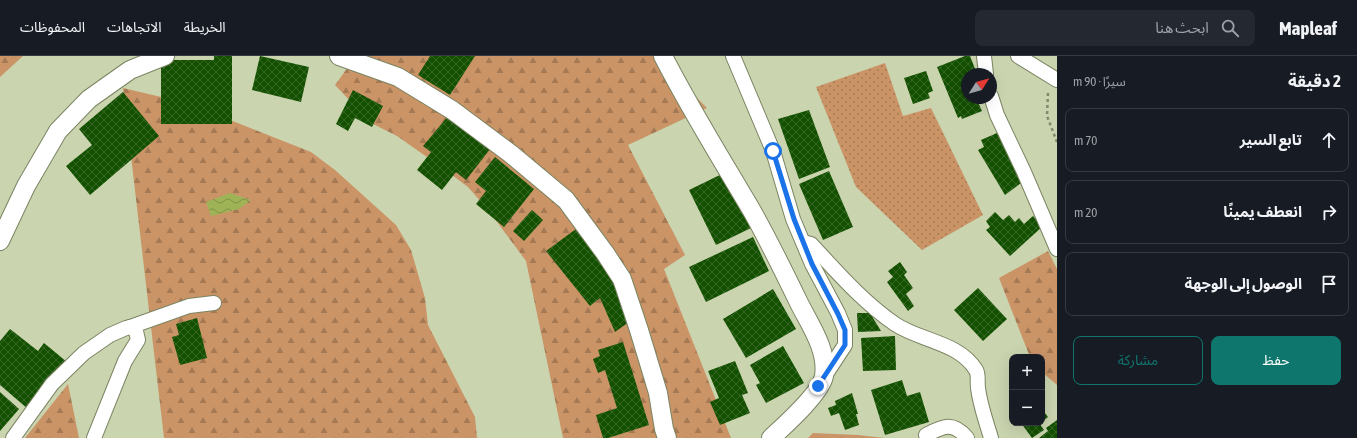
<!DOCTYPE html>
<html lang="ar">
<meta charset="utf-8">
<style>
:root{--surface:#171b24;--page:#242831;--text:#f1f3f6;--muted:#9ea1a6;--line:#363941;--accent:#0f766e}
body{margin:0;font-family:"Asap Condensed","Noto Sans Arabic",sans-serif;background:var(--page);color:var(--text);direction:rtl}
.controls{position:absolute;right:12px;bottom:12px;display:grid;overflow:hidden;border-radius:8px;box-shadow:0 4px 16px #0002}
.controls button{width:36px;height:36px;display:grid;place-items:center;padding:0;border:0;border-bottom:1px solid var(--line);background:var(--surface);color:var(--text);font:20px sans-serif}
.compass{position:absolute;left:961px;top:12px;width:36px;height:36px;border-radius:50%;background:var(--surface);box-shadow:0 4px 16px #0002;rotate:53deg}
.stop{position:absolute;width:12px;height:12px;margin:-9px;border:3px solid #1a73e8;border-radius:50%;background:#fff}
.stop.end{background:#1a73e8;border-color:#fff;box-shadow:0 1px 4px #0008}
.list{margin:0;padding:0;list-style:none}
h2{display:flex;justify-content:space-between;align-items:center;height:52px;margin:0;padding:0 16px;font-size:17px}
h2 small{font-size:13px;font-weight:400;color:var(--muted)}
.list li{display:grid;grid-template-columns:26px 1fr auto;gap:12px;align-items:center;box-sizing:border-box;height:64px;margin:0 8px 8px;padding:0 8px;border:1px solid var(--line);border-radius:8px}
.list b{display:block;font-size:15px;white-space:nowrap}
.list em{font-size:13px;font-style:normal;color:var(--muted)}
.actions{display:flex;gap:8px;padding:12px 16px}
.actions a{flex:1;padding:9px 0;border:1px solid var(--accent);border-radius:8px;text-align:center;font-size:14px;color:var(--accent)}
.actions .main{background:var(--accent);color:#fff}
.icon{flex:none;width:22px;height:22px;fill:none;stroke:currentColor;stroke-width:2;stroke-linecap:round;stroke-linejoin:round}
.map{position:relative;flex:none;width:1057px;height:382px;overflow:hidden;direction:ltr}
header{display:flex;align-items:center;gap:24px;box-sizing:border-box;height:56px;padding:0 20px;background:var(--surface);border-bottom:1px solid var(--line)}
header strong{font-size:19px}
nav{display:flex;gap:22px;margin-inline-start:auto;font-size:14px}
.search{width:280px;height:36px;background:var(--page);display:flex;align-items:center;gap:10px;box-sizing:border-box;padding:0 14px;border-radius:8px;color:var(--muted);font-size:15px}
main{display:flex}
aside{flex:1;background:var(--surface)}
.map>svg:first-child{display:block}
.grass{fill:url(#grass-dots)}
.forest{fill:url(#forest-firs)}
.water{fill:url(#water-waves)}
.building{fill:url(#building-cross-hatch)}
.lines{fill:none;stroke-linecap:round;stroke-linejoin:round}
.minor-casing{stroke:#7b8462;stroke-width:16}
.tertiary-casing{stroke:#7b8462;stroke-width:20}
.path{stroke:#82896e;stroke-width:2.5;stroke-dasharray:3 3;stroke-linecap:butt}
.minor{stroke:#fff;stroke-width:14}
.tertiary{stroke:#fff;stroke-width:18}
.route{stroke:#1a73e8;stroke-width:5}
</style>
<header>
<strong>Mapleaf</strong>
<div class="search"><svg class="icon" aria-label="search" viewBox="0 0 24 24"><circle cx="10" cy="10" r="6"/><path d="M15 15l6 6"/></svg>ابحث هنا</div>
<nav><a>الخريطة</a><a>الاتجاهات</a><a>المحفوظات</a></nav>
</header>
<main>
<aside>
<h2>2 دقيقة<small>سيرًا · 90 m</small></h2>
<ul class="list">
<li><svg class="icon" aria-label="ahead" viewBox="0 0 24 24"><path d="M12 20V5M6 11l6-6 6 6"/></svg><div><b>تابع السير</b></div><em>70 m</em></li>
<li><svg class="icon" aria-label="right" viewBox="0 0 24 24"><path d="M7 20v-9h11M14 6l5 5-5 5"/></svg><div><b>انعطف يمينًا</b></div><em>20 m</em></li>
<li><svg class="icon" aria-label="arrive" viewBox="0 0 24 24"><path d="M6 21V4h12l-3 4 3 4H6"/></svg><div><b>الوصول إلى الوجهة</b></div></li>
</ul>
<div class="actions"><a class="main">حفظ</a><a>مشاركة</a></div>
</aside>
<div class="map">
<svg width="1057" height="382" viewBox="0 0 1057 382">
<defs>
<pattern id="grass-dots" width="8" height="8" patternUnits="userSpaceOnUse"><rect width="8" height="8" fill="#ca9467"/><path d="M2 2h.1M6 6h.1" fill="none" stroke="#a47954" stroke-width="1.8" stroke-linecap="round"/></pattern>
<pattern id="forest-firs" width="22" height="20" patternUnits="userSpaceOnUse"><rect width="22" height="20" fill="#ca9467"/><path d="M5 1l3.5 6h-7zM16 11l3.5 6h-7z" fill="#a47954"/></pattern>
<pattern id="water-waves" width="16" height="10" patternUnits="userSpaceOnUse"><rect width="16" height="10" fill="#9eb356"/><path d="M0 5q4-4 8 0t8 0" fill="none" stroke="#819246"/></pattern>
<pattern id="building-cross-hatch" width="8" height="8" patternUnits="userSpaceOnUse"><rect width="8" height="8" fill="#135000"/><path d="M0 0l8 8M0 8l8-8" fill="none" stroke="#356625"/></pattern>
</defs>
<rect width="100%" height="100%" fill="#cad4af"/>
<path class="grass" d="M885,7L903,60L931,52L983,159L922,194L856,131L816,31Z"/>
<g class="forest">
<path d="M0,0H23L0,21Z"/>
<path d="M356,0H655L707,52L628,89L685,199L664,213L731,382H563L526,205L489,155L468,131L444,113L397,80L371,67L335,29Z"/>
<path d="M123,32L195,49L220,60L311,96L335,114L396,169L411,194L425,242L428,269L475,361L477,382H164Z"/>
<path d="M1048,195L1057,213V329L1042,316V301H1030L999,222Z"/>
<path d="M68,328L79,382H25Z"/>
<path d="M813,377L858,379L885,382H808Z"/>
</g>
<path class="water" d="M230,137L251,144L239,153L211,160L206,146Z"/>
<g class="building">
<path d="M214,0H232V68H161V4H214Z"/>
<path d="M260,0L309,11L301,46L252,34Z"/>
<path d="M430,0H475L450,39L418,19Z"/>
<path d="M965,0H970L977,18H967V42H976L982,55L962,63L961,60L958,62L937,11Z"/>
<path d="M926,15L933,35L928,37L930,42L913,48L904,22Z"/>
<path d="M353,34L383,50L372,71L355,62L348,75L336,68Z"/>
<path d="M123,36L159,80L90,139L66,110L92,89L79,73Z"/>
<path d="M809,54L830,111L799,123L778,63Z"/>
<path d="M449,59L491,92L466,124L456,116L442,134L417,114L431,96L423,90Z"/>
<path d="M997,77L1021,127L1005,139L978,94L984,91L981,84Z"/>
<path d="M495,101L534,133L504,171L476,148L486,135L475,126Z"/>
<path d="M829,115L853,171L823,184L799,128Z"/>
<path d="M724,117L751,172L716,189L689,134Z"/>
<path d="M532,154L543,164L524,185L513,175Z"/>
<path d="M995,156L1003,164L1009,159L1015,166L1019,162L1024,168L1033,160L1043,170L1010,200L986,174L990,171L986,165Z"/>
<path d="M576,173L618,227L633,263L615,276L600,242L590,250L546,195Z"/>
<path d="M753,181L769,215L706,246L689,211Z"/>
<path d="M900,206L907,216L904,219L913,232L906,238L914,250L908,255L887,226L893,221L888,215Z"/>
<path d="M978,232L1007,263L983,285L954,254Z"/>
<path d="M773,233L796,273L746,302L723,263Z"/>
<path d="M857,257H870L881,275L858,276Z"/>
<path d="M197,262L207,302L180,309L172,281L179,279L176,268Z"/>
<path d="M10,273L38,295L44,287L67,306L28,353L0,329V285Z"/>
<path d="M895,280L896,314L863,315L861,282Z"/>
<path d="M623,286L649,369L608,382H603L596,359L617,352L605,314L598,317L593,303L600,300L598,294Z"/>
<path d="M783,290L804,327L766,347L756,329L760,327L750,309Z"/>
<path d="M735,305L748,337L742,339L750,357L720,369L710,346L719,342L708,315Z"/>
<path d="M902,324L907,340L920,336L929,366L885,379L871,334Z"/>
<path d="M0,336L19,353L0,375Z"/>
<path d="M852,337L858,358H856L859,369L845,374L839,357L831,360L828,352L836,349L835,345Z"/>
<path d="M1042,353L1048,361L1042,366Z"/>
<path d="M1057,364V382H1039L1048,375L1046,372Z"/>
<path d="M1021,367H1039L1044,374L1032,382Z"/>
</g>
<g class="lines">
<g class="minor-casing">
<g id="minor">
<path d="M733,0L773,95L793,163L812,208L838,257L845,274V289L824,321"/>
<path d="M984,0L986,18"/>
<path d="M1018,0L1057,24"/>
<path d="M991,40L997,59L1024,116L1057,193"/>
<path d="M803,186L811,188C837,216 863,246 895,268C920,285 959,286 976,314C979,319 977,326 978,332C980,349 986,365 991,382"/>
<path d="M130,271L189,250L214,247"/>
<path d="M926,379C943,370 953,365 967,382"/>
<path d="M13,382L52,328L84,297L110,279L126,272L130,271L136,275L138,284L125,305L94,382"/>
</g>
</g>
<g class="tertiary-casing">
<g id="tertiary">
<path d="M339,0L398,21L452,54L511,98L566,144L605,197L622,223L639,274L652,317L658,337L664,373L667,382"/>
<path d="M663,0C690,53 722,104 752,155C769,185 784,216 799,247C810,269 828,294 824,320C821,337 784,370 771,382"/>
<path d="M0,185L26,130L58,75L89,43L130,14L165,0"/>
</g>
</g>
<path class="path" d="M1048,37L1047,60L1057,86"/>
<use href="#minor" class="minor"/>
<use href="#tertiary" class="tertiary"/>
</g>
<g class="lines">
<path class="route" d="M773,95L794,163L812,208L838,258L845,274V289L818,330"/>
</g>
</svg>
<div class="controls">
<button>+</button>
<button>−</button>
</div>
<svg class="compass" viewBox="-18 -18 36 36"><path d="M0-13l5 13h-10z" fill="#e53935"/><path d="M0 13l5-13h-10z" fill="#9ea1a6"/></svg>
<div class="stop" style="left:773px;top:95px"></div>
<div class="stop end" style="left:818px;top:330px"></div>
</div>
</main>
